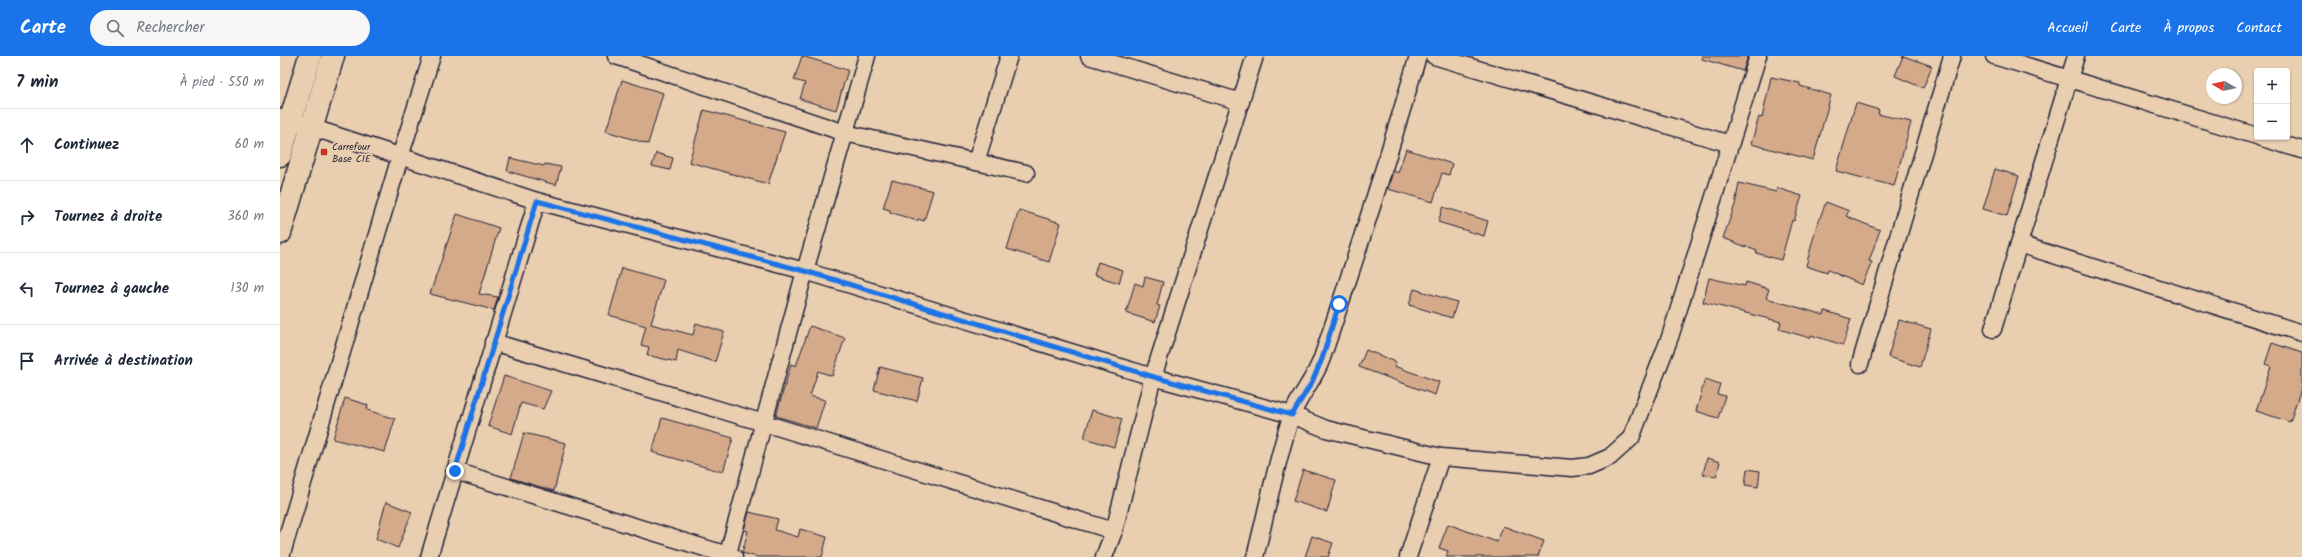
<!DOCTYPE html>
<html lang="fr">
<meta charset="utf-8">
<style>
:root{--surface:#fff;--page:#f6f6f7;--text:#1f2937;--muted:#747a83;--line:#e0e1e3;--accent:#1a73e8}
body{margin:0;font-family:Kalam,sans-serif;background:var(--page);color:var(--text)}
.controls{position:absolute;right:12px;top:12px;display:grid;overflow:hidden;border-radius:4px;box-shadow:0 1px 3px #0004}
.controls button{width:36px;height:36px;display:grid;place-items:center;padding:0;border:0;border-bottom:1px solid var(--line);background:var(--surface);color:var(--text);font:20px sans-serif}
.compass{position:absolute;left:1926px;top:12px;width:36px;height:36px;border-radius:50%;background:var(--surface);box-shadow:0 1px 3px #0004;rotate:279deg}
.stop{position:absolute;width:12px;height:12px;margin:-9px;border:3px solid #1a73e8;border-radius:50%;background:#fff}
.stop.end{background:#1a73e8;border-color:#fff;box-shadow:0 1px 4px #0008}
.list{margin:0;padding:0;list-style:none}
h2{display:flex;justify-content:space-between;align-items:center;height:52px;margin:0;padding:0 16px;font-size:17px}
h2 small{font-size:13px;font-weight:400;color:var(--muted)}
.list li{display:grid;grid-template-columns:26px 1fr auto;gap:12px;align-items:center;box-sizing:border-box;height:72px;padding:0 16px;border-top:1px solid var(--line)}
.list b{display:block;font-size:15px;white-space:nowrap}
.list em{font-size:13px;font-style:normal;color:var(--muted)}
.icon{flex:none;width:22px;height:22px;fill:none;stroke:currentColor;stroke-width:2;stroke-linecap:round;stroke-linejoin:round}
.map{position:relative;flex:none;width:2022px;height:501px;overflow:hidden}
header{display:flex;align-items:center;gap:24px;box-sizing:border-box;height:56px;padding:0 20px;background:var(--accent);color:#fff}
header strong{font-size:19px}
nav{display:flex;gap:22px;margin-inline-start:auto;font-size:14px}
.search{width:280px;height:36px;background:var(--page);display:flex;align-items:center;gap:10px;box-sizing:border-box;padding:0 14px;border-radius:22px;color:var(--muted);font-size:15px}
main{display:flex}
aside{flex:1;background:var(--surface)}
.map>svg:first-child{display:block}
.building{fill:#d5aa8a;stroke:#22223b}
.lines{fill:none;stroke-linecap:round;stroke-linejoin:round}
.minor-casing{stroke:#22223b;stroke-width:19}
.secondary-casing{stroke:#22223b;stroke-width:25}
.minor{stroke:#e9cfb0;stroke-width:16}
.secondary{stroke:#e9cfb0;stroke-width:22}
.route{stroke:#1a73e8;stroke-width:5}
.poi-dot{fill:#c8321e;stroke:#e9cfb0;stroke-width:1.5}
.labels{text-anchor:middle;stroke-width:3.5;stroke-linejoin:round;paint-order:stroke}
.poi-label{font-size:10px;fill:#22223b;stroke:#e9cfb0;text-anchor:start}
</style>
<header>
<strong>Carte</strong>
<div class="search"><svg class="icon" aria-label="search" viewBox="0 0 24 24"><circle cx="10" cy="10" r="6"/><path d="M15 15l6 6"/></svg>Rechercher</div>
<nav><a>Accueil</a><a>Carte</a><a>À propos</a><a>Contact</a></nav>
</header>
<main>
<aside>
<h2>7 min<small>À pied · 550 m</small></h2>
<ul class="list">
<li><svg class="icon" aria-label="ahead" viewBox="0 0 24 24"><path d="M12 20V5M6 11l6-6 6 6"/></svg><div><b>Continuez</b></div><em>60 m</em></li>
<li><svg class="icon" aria-label="right" viewBox="0 0 24 24"><path d="M7 20v-9h11M14 6l5 5-5 5"/></svg><div><b>Tournez à droite</b></div><em>360 m</em></li>
<li><svg class="icon" aria-label="left" viewBox="0 0 24 24"><path d="M17 20v-9H6M10 6l-5 5 5 5"/></svg><div><b>Tournez à gauche</b></div><em>130 m</em></li>
<li><svg class="icon" aria-label="arrive" viewBox="0 0 24 24"><path d="M6 21V4h12l-3 4 3 4H6"/></svg><div><b>Arrivée à destination</b></div></li>
</ul>
</aside>
<div class="map">
<svg width="2022" height="501" viewBox="0 0 2022 501">
<rect width="100%" height="100%" fill="#e9cfb0"/>
<filter id="ink" filterUnits="userSpaceOnUse"><feTurbulence type="fractalNoise" baseFrequency=".025" numOctaves="2"/><feDisplacementMap in="SourceGraphic" scale="8" xChannelSelector="R" yChannelSelector="G"/><feConvolveMatrix kernelMatrix="1 2 1 2 8 2 1 2 1" color-interpolation-filters="sRGB"/></filter>
<g filter="url(#ink)">
<g class="building">
<path d="M522,0L568,14L556,54L520,43L525,27L514,24Z"/>
<path d="M1422,0H1468L1463,15L1422,3Z"/>
<path d="M1623,0L1652,10L1643,32L1615,20Z"/>
<path d="M1491,21L1520,27V30L1551,39L1533,104L1471,88L1479,61L1482,62Z"/>
<path d="M342,24L383,37L368,88L326,75Z"/>
<path d="M1576,47L1599,54L1598,58L1631,66L1614,130L1556,115Z"/>
<path d="M424,54L505,76L488,128L409,106Z"/>
<path d="M1126,93L1172,108L1169,119L1162,117L1153,146L1108,133L1113,115L1118,117Z"/>
<path d="M376,97L393,102L390,114L372,110Z"/>
<path d="M230,102L264,110L265,108L281,111L276,129L227,115Z"/>
<path d="M1715,113L1739,120L1727,160L1703,153Z"/>
<path d="M612,124L653,135L644,165L638,163L637,165L610,156V154L603,152Z"/>
<path d="M1459,127L1496,136L1497,132L1522,140L1514,165L1512,164L1501,204L1476,197L1477,195L1443,182L1455,149Z"/>
<path d="M1546,146L1569,155L1566,160L1600,174L1589,205L1592,206L1582,229L1548,214L1547,217L1526,210L1536,172Z"/>
<path d="M1163,151L1208,165L1204,180L1158,166Z"/>
<path d="M739,154L781,167L769,206L727,193Z"/>
<path d="M177,158L219,172L199,238L218,241L214,254L150,238Z"/>
<path d="M818,206L843,214L839,227L814,219Z"/>
<path d="M342,212L384,224L371,268L413,279L416,267L444,276L435,306L398,294L396,306L367,299L369,291L361,289L366,270L329,259Z"/>
<path d="M865,221L883,226L877,249L880,250L875,266L846,257L855,227L863,230Z"/>
<path d="M1429,222L1465,230L1466,226L1489,233L1486,242L1544,259L1545,255L1571,263L1563,289L1531,279L1530,282L1499,273L1501,266L1423,246Z"/>
<path d="M1134,233L1177,246L1172,262L1129,249Z"/>
<path d="M1619,264L1651,273L1640,311L1608,301Z"/>
<path d="M530,270L565,282L552,320L538,315L530,340L545,344L536,372L496,360L511,308L516,310Z"/>
<path d="M1992,287L2022,297V329L2010,366L1976,355L1991,310L1985,308Z"/>
<path d="M1086,294L1116,306L1114,310L1159,326L1155,339L1079,311Z"/>
<path d="M600,311L643,322L637,345L594,334Z"/>
<path d="M224,320L271,335L263,353L241,347L232,378L208,370Z"/>
<path d="M1425,323L1440,328L1437,338L1445,340L1438,362L1416,355Z"/>
<path d="M65,342L88,349L87,354L115,363L105,396L53,383Z"/>
<path d="M812,354L842,363L834,391L804,382Z"/>
<path d="M382,362L453,382L443,416L372,396Z"/>
<path d="M244,377L286,387L274,435L231,422Z"/>
<path d="M1427,402L1440,406L1436,421L1423,418Z"/>
<path d="M1467,413L1480,415L1478,431L1465,429Z"/>
<path d="M1023,414L1056,424L1047,456L1013,445Z"/>
<path d="M106,446L132,456L118,492L96,483Z"/>
<path d="M469,456L498,463L495,474L518,481L520,473L547,481L542,501H477L462,497L468,475L464,474Z"/>
<path d="M1168,468L1217,486L1223,470L1264,485L1258,501H1166L1168,495L1159,492Z"/>
<path d="M1032,480L1053,487L1048,501H1025Z"/>
</g>
<g class="lines">
<g class="minor-casing">
<g id="minor">
<path d="M336,0L565,77L746,117"/>
<path d="M809,0L961,46"/>
<path d="M1154,0L1450,88"/>
<path d="M1714,0L1977,80"/>
<path d="M0,61L257,145L525,215L873,321L1012,359L1046,373L1161,401L1292,412L1309,410L1330,401L1351,382L1390,281L1478,0"/>
<path d="M1979,81L2022,94"/>
<path d="M696,106L729,0"/>
<path d="M1739,188L2022,277"/>
<path d="M1713,273L1796,0"/>
<path d="M213,286L484,367L834,475"/>
<path d="M1580,308L1672,0"/>
<path d="M175,415L454,501"/>
<path d="M1,501L120,101L152,0"/>
<path d="M149,501L257,145"/>
<path d="M447,501L525,215L587,0"/>
<path d="M824,501L834,475L873,321L975,0"/>
<path d="M975,501C987,455 996,406 1011,361C1018,341 1035,323 1042,302C1076,202 1108,102 1138,0"/>
<path d="M1128,501L1161,401"/>
</g>
</g>
<g class="secondary-casing">
<g id="secondary">
<path d="M0,99L30,0"/>
<path d="M0,177L53,0"/>
</g>
</g>
<use href="#minor" class="minor"/>
<use href="#secondary" class="secondary"/>
</g>
</g>
<g class="lines" filter="url(#ink)">
<path class="route" d="M175,415L257,145L525,215L874,321L1012,359L1032,326L1042,303L1059,248"/>
</g>
<rect class="poi-dot" x="40" y="92" width="8" height="8" rx="2"/>
<g class="labels">
<g class="poi-label">
<text x="52" y="94">Carrefour<tspan x="52" dy="12">Base CIE</tspan></text>
</g>
</g>
</svg>
<div class="controls">
<button>+</button>
<button>−</button>
</div>
<svg class="compass" viewBox="-18 -18 36 36"><path d="M0-13l5 13h-10z" fill="#e53935"/><path d="M0 13l5-13h-10z" fill="#747a83"/></svg>
<div class="stop" style="left:1059px;top:248px"></div>
<div class="stop end" style="left:175px;top:415px"></div>
</div>
</main>
